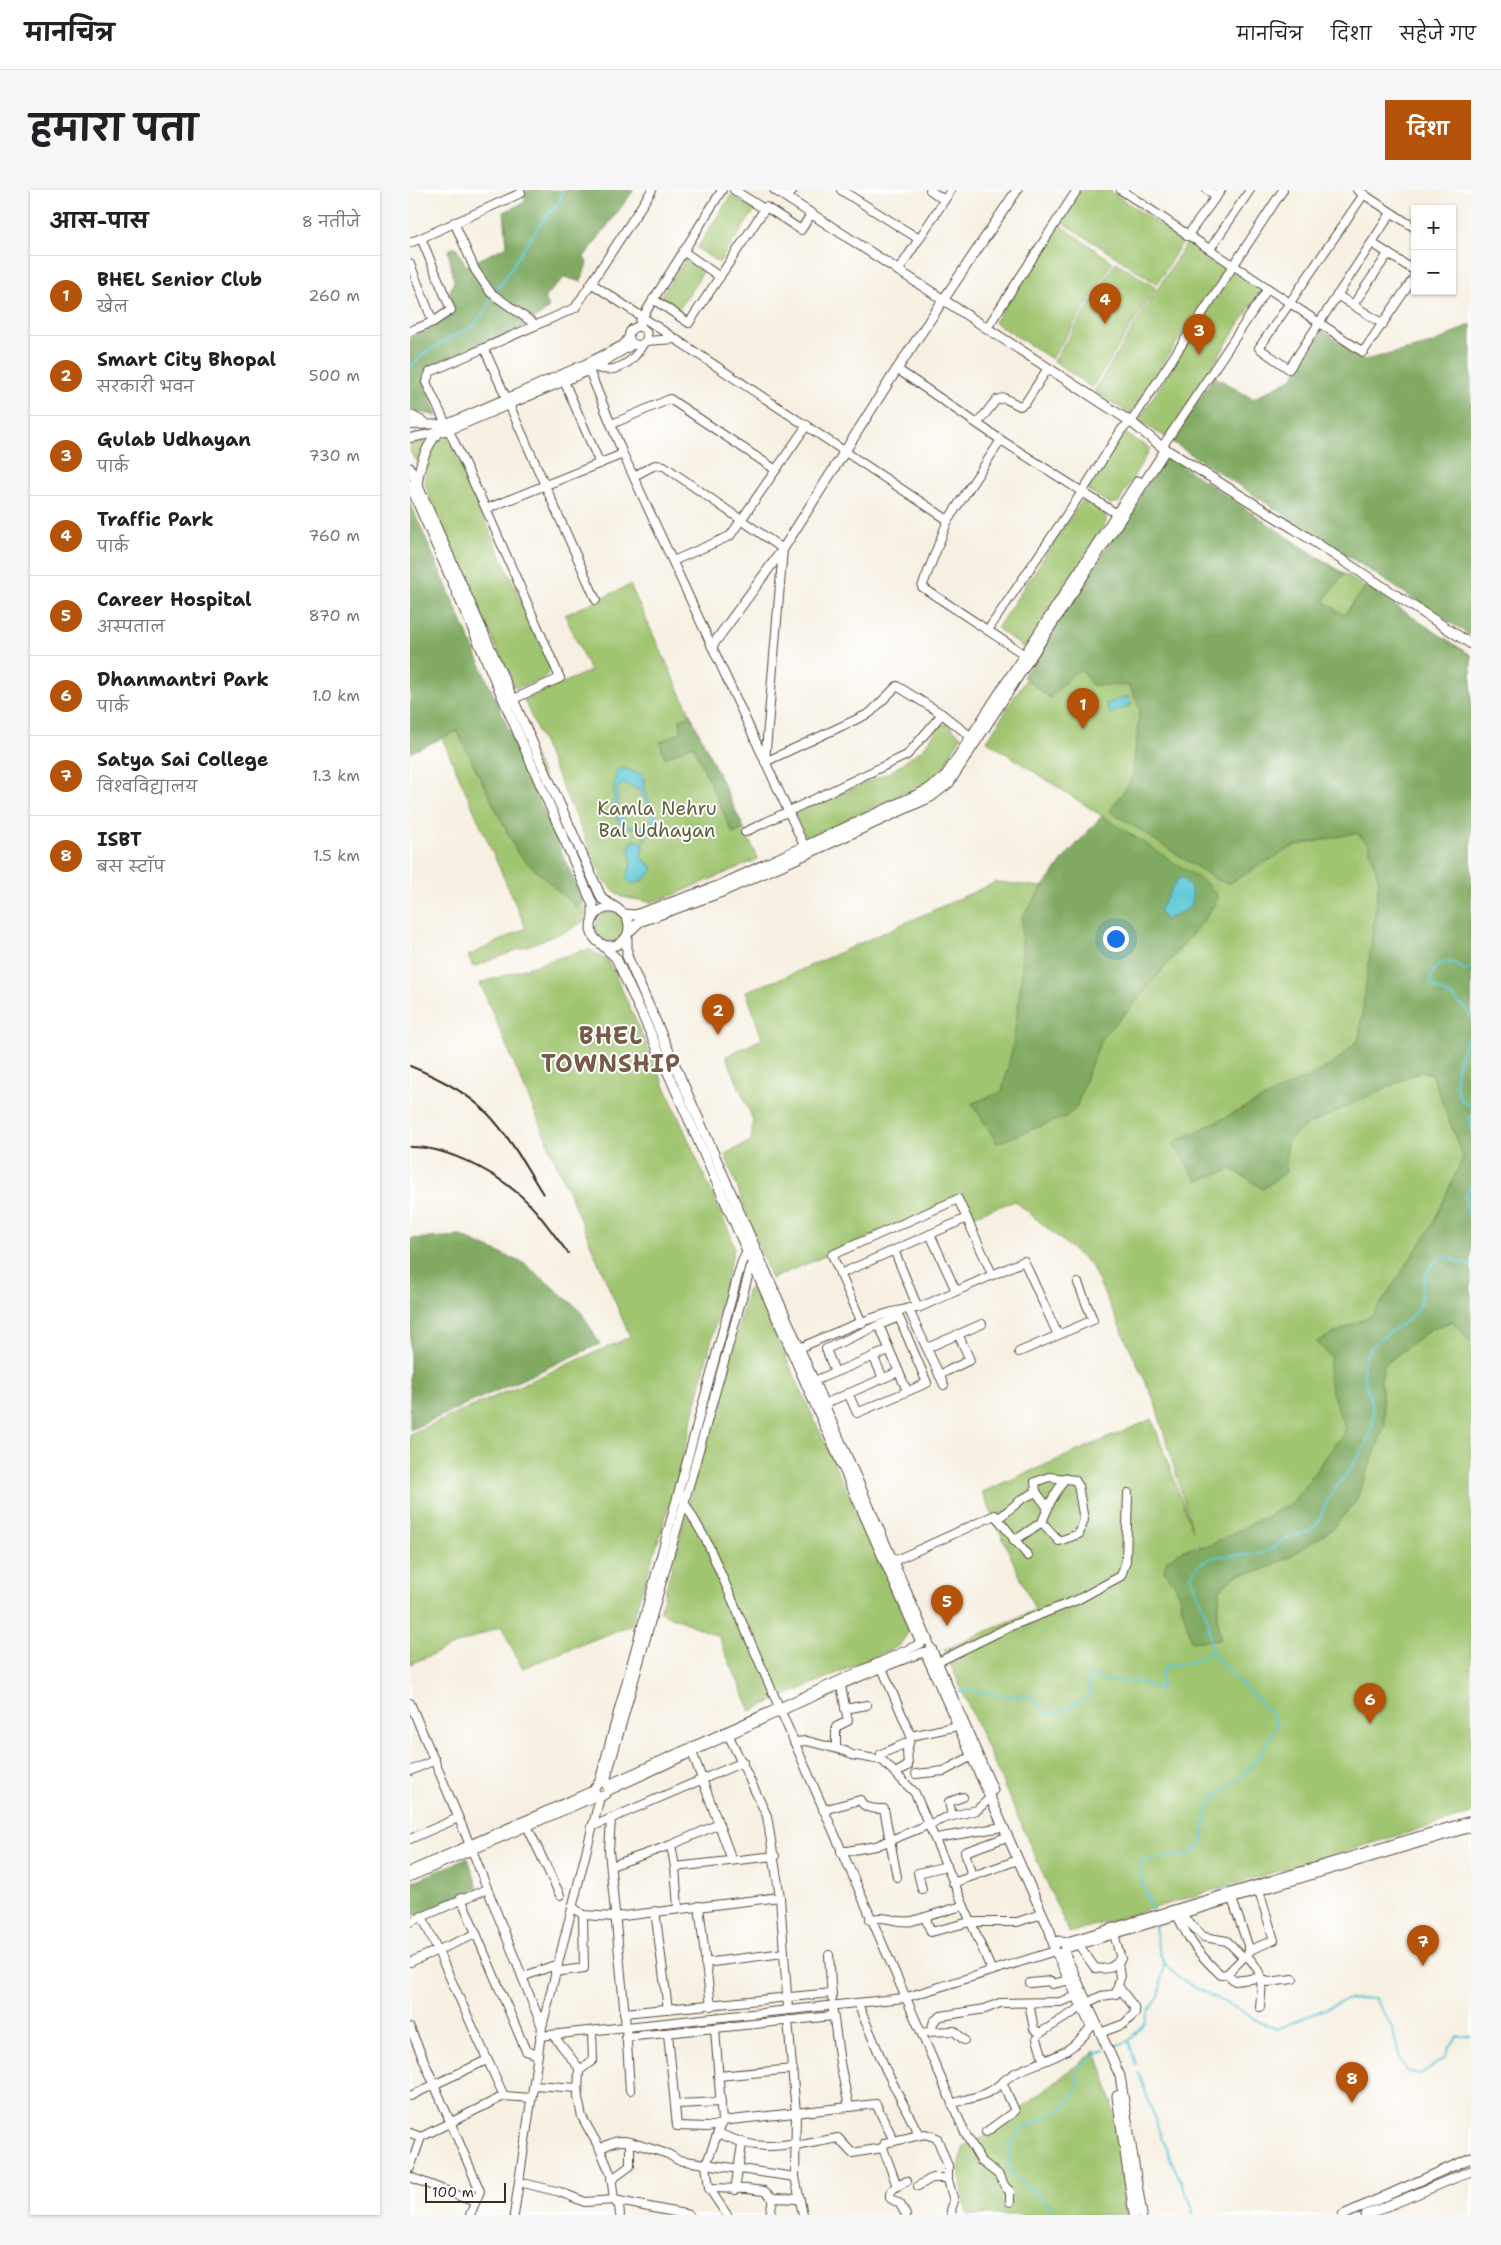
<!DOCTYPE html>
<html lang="hi">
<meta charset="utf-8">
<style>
:root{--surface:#fff;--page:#f6f6f6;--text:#202124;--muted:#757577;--line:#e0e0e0;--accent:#b45309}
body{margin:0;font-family:"Shantell Sans","Playpen Sans Deva",sans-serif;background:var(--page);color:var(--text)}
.controls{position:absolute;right:15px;top:15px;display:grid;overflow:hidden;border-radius:0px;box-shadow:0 1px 4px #0004}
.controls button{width:45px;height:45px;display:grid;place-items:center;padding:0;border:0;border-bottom:1px solid var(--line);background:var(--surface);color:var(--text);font:25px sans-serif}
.scale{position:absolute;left:15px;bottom:12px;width:81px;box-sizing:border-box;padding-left:5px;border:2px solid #3b2a1e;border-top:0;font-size:14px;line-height:18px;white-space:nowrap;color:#3b2a1e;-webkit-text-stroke:4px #fff;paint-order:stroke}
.you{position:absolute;left:705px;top:748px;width:18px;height:18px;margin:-12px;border:4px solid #fff;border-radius:50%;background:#1a73e8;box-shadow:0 0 0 8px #1a73e833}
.badge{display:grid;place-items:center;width:32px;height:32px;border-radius:50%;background:var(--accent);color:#fff;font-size:16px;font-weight:700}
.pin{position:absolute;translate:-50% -41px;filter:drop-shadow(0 1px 2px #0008)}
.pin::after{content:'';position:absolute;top:26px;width:18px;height:15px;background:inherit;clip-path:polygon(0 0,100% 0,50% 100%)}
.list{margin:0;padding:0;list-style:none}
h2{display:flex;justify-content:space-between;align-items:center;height:65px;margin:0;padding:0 20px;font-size:21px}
h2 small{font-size:16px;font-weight:400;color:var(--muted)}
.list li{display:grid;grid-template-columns:32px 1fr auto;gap:15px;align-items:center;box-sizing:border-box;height:80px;padding:0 20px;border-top:1px solid var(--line)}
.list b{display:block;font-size:19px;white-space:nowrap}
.list p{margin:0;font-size:16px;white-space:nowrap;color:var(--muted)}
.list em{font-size:16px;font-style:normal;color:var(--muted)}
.map{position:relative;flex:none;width:1061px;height:2025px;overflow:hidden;border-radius:0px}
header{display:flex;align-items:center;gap:30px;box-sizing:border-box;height:70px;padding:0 25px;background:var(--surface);border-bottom:1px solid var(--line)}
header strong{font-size:24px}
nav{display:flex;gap:28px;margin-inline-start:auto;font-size:18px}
.intro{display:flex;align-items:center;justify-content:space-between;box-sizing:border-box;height:120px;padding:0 30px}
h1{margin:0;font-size:35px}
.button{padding:12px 22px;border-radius:0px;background:var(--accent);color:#fff;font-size:18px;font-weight:700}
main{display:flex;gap:30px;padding:0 30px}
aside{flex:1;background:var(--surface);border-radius:0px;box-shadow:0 1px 4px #0004}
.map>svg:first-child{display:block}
.green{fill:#a0c56f;stroke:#6e7846}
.forest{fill:#80aa62;stroke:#5e6a40}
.water{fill:#5cc7d6;stroke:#4c787a;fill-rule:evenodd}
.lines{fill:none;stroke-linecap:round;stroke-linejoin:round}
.stream{stroke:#5cc7d6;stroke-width:2}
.minor-casing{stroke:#57483b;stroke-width:10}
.major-casing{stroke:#57483b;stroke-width:11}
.minor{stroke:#fff;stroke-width:8}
.major{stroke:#fff;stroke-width:9}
.rail{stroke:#3b2a1e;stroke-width:2}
.labels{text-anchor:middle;stroke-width:4;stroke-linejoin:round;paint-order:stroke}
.park-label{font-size:19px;fill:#5e603a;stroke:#fff}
.district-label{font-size:24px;font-weight:bold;letter-spacing:1px;fill:#765b49;stroke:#fff}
</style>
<header>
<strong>मानचित्र</strong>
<nav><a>मानचित्र</a><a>दिशा</a><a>सहेजे गए</a></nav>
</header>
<div class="intro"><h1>हमारा पता</h1><a class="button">दिशा</a></div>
<main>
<aside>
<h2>आस-पास<small>8 नतीजे</small></h2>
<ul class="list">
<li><span class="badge">1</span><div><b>BHEL Senior Club</b><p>खेल</p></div><em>260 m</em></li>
<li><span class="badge">2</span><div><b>Smart City Bhopal</b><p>सरकारी भवन</p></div><em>500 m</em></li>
<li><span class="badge">3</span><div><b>Gulab Udhayan</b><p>पार्क</p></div><em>730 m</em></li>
<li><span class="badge">4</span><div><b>Traffic Park</b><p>पार्क</p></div><em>760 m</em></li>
<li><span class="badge">5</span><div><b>Career Hospital</b><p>अस्पताल</p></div><em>870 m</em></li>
<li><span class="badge">6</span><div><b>Dhanmantri Park</b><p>पार्क</p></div><em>1.0 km</em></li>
<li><span class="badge">7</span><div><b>Satya Sai College</b><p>विश्वविद्यालय</p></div><em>1.3 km</em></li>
<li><span class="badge">8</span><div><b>ISBT</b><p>बस स्टॉप</p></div><em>1.5 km</em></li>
</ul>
</aside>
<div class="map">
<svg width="1061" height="2025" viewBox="0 0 1061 2025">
<rect width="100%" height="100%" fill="#fff"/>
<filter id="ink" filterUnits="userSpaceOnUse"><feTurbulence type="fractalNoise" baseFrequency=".02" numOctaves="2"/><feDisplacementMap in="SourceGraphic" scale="10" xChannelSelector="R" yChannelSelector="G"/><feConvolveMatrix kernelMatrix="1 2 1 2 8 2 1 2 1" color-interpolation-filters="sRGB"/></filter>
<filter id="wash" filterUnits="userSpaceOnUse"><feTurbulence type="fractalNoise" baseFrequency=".0096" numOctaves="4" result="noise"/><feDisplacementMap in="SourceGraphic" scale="20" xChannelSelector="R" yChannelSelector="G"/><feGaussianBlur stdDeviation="1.12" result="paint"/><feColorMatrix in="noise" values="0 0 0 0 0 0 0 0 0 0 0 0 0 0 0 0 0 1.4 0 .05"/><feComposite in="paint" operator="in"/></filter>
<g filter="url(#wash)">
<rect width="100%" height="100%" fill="#f7f0e2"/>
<g class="green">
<path d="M671,0H699L773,51L747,94L652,32Z"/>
<path d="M321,5L345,20L309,73L287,58Z"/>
<path d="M650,35L703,72L642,169L584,132Z"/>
<path d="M777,52L817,76L720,224L684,201Z"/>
<path d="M275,70L293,82L268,121L249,109Z"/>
<path d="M706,72L746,98L682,198L644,171Z"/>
<path d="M824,80L852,99L756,247L728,231Z"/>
<path d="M713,242L740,258L709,312L700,314L678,300Z"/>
<path d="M37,245L140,476L138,484L127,492L105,498L23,316L14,290L21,259Z"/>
<path d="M13,250L15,253L7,274L0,261V254Z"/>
<path d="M754,268L1061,465V1003L945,1165L955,1231L887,1338L797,1361L788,1355C772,1360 761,1365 754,1380L766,1396L782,1452L807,1431L810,1399L828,1384L850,1381L975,1235L971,1192L974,1175L1022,1138L1044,1131L1061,1153V1624L659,1743L534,1460L625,1420L572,1302L742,1229L783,1341L744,1210L681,1075L605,1011L559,1027L551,1008L361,1089L315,964L341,951L343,930L316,866L352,849L336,801L375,787L586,692L632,697L692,626L577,551Z"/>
<path d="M673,309L696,325V332L614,458L587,438Z"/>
<path d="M220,395L348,669L264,705L241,712L211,707L194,691L114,510L180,481L155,425Z"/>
<path d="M103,517L187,709L184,710L100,518Z"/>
<path d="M537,534L551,546L535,574L524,589L397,649L384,624L482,581L514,558L530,535Z"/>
<path d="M47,540L108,664L167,718L172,709L176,730L159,740L63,777L58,766L116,738L32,548Z"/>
<circle cx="201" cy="737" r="15"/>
<path d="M180,760L196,769L205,784L321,1046L324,1058L266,1295L221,1435L112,1478L91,1436L0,1474V1244L220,1147L70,793L170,761Z"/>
<path d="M341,1097L346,1099L362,1137L499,1437V1441L489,1456L341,1521L308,1446L250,1422L323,1143H327L337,1101Z"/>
<path d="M685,1861C708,1912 709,1970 716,2025H557L548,1976L554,1956L574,1947Z"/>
</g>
<g class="forest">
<path d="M115,0H224L174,67L177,73L171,92L155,87L135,107L139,118L115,136L18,181L13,189L27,226L0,220V146L17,141L37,125V109L44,91L38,60L46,57L56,76L97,56L94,22L115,12Z"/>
<path d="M1061,134V446L762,252L804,186L843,209L882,188L913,140L954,170L1022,154Z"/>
<path d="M754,268L766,272L933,384L914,411L934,425L956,396L1061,466V1153L1043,1131L1022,1138L974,1175L971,1192L975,1235L946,1311L922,1339L883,1365L850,1381L828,1384L810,1399L807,1431L811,1449L782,1452L766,1396L754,1380L756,1371L773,1360L800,1355L882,1313L935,1241C929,1214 913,1196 921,1167L906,1152L963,1125L1022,1036L1053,967L1022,885L1011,881L892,938L877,953L876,982L853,999L822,979L787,991L763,953L923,874L949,849L969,691L958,653L946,643L884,656L820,693L807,690L700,621L722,589L730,518L719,496L682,495L672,481L665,482L640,508L613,487Z"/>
<path d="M0,312L172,709L167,718L108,664L47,541L0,563Z"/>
<path d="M280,524L334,639L323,644L283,555L255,568L250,552L271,542L270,530Z"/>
<path d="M692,626L795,692L805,702L808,709L794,730L724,814L693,846L679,879L667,916L657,926L587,953L562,913L592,902L603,856L612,784V726L655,667Z"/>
<path d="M51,1046L115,1074L170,1120L190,1154L0,1240V1049Z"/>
<path d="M58,1668L68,1698L0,1728V1693Z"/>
</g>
<g class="water">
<path d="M718,506L721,515L700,524L696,514Z"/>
<path d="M209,577L230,584L234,588V601L243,616L246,626L245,632L235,650C232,646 233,643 229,640C224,636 216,641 211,635C202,626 202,585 209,577ZM213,594C230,596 242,614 241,631L233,636L220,637C209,627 206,611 208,597Z"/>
<path d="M223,650L233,652L231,668L242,676V681L234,690L222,694L216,688C217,683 221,678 221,673C221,662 216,661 223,650Z"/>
<path d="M771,687C781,695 785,704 781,717L755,730L749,721L765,693Z"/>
</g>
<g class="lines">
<g class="stream">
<path d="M84,104L132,31L150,12L152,0"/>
<path d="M0,177L12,165L39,148L62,137L73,124L82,108"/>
<path d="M1061,777L1054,781C1049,776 1044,771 1037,772C1031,773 1028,776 1024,780C1012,797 1034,801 1042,807C1049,811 1057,820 1061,827"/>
<path d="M1061,841C1051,861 1033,904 1061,916"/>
<path d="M1061,925L1059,928L1061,940"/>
<path d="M1061,995L1055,1007L1061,1034"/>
<path d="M548,1502L559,1500L596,1506L620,1505L635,1522L645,1524L679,1507L681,1500L677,1492L685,1486L692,1490L730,1492L751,1499L752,1481L759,1475L782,1472L802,1461"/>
<path d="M743,1723C738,1704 728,1691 731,1671C744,1667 779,1668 787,1660C798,1648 791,1626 801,1613C808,1602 820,1596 830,1587C847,1572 858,1555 867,1534L860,1522L813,1476L802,1461L798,1430L781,1386C792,1359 824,1368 847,1364C863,1362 865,1355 877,1348C890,1341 897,1347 909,1331C912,1326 913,1319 916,1313C931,1284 966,1258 963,1221C961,1203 949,1187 955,1169C964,1143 995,1140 1008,1118C1011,1113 1011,1105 1012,1099C1014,1084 1021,1075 1032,1065L1059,1076L1061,1074"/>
<path d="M745,1735C747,1748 747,1761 754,1772C764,1791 810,1809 829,1820C844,1828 850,1834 867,1839L936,1810L965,1808L982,1838L991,1872L996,1881L1010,1884L1035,1868L1039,1857L1047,1846H1061"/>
<path d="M719,1851L726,1875"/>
<path d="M700,1858L719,1851L735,1832L738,1822L749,1807L754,1774"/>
<path d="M729,1883L753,1952L782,2016L783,2025"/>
<path d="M645,2025C632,2002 614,1997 598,1979C597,1933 619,1940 650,1920C659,1914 664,1904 670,1895L666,1886C672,1872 683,1866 695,1860"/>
</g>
</g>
</g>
<g filter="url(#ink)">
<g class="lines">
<g class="minor-casing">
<g id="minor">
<path d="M324,0L354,19"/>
<path d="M431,0L509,49"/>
<path d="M520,0L534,10"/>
<path d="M711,0L953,162L1005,86"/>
<path d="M797,0L807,6"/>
<path d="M947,0L1005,38"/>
<path d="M954,4L849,158L879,179L981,23"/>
<path d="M377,8L383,0"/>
<path d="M44,32L65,80L81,103L126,135"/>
<path d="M777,46L811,0"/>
<path d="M0,53L111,3"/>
<path d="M962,53L1005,81"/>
<path d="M800,59L840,0"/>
<path d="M273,61L310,87"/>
<path d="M0,74L23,132"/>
<path d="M488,81L541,0"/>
<path d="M181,93L538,330"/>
<path d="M927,105L973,134"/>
<path d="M243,109L279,133L356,17L391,40L401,24"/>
<path d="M943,115L978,64"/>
<circle cx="228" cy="146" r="9"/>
<path d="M231,137L230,131L312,0"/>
<path d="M577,138L667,0"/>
<path d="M0,141L23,132L41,120L11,48"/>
<path d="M236,151L265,149"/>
<path d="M74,158L186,410"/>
<path d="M184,177C205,185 223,173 233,154"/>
<path d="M487,179L591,250L710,326"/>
<path d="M179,180L213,264L397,662"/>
<path d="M154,191L190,274"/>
<path d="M568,233L586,210L594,208L610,216L616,212L638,178"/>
<path d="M202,234L260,209L366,280"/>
<path d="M0,235L37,234L175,174L213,155L219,147"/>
<path d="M0,248L40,240L178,181L224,154"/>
<path d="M591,250L538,330L512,397L618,467"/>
<path d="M752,257L857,100"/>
<path d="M224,286L245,275L254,276L373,359L355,572L460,523L487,496L532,524L565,550"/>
<path d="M76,319L213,264"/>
<path d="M263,371L320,346L397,235"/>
<path d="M578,440L672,302L712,239L721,232L873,0"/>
<path d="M99,511L150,488L76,319L16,192L20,182L165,118L242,0"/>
<path d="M335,642L497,565L532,524"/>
<path d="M520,1044L546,1101"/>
<path d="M484,1060L508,1118"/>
<path d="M430,1084L557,1028"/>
<path d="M498,1118L534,1195"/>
<path d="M452,1133L422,1065L548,1009L582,1084"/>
<path d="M517,1158L572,1134"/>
<path d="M385,1160C415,1147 477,1118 508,1118L614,1071L648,1145"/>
<path d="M609,1162L683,1130L668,1093"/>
<path d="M463,1166L473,1188"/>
<path d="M425,1182L416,1159L469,1135L497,1201"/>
<path d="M529,1185L560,1170L548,1144"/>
<path d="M404,1191L479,1160"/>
<path d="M438,1203L447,1223L517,1193L489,1127L469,1135"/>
<path d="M414,1214L488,1182"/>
<path d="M626,1302L638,1318"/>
<path d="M269,1303L297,1352L555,1943L571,1971L588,1984L596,1998L600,2001V2012"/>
<path d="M588,1329L612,1309L626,1302L625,1292L639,1287L665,1290L668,1295L674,1330L669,1344L649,1351L632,1332"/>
<path d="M604,1351L632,1332L641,1311L655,1288"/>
<path d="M484,1371L585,1325L618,1366"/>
<path d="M528,1472L601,1436L667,1410L711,1386L716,1371L718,1303"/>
<path d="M472,1478L501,1546L548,1536"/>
<path d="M0,1513L60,1655L132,1837"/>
<path d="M435,1519L457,1515"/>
<path d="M319,1546L357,1626L370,1707L378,1819"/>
<path d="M384,1552L397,1551L435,1561L442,1565L472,1570L505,1603L582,1781"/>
<path d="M426,1558V1537L438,1531L431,1496"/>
<path d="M282,1562L322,1670"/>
<path d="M471,1564L499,1552"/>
<path d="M0,1581L25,1570"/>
<path d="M485,1583L498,1576L497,1561L501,1546"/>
<path d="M506,1584L534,1581L562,1566"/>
<path d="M189,1592L195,1593L198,1598L197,1603L193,1606H187L184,1598L189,1592L331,1074L338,1059"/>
<path d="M195,1593L343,1069"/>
<path d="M197,1595L510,1454"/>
<path d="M198,1601C302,1554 406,1501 514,1462"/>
<path d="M413,1620L450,1610C454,1619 465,1619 474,1619L487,1687"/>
<path d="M542,1626L539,1612L553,1607"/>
<path d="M201,1629L199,1660L216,1837L220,1900"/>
<path d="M117,1636L150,1705"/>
<path d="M181,1637L333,1572"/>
<path d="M526,1648L593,1637"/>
<path d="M0,1649L48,1628"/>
<path d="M261,1655L265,1677L268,1718"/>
<path d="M431,1662L466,1656L535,1628L567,1620L580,1608"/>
<path d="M201,1676L261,1655L309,1634"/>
<path d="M265,1677L365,1666"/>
<path d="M0,1681L184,1600"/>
<path d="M562,1686L555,1662L597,1647"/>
<path d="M0,1687L187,1606"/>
<path d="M543,1693L608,1670"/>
<path d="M512,1699L508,1683L537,1676"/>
<path d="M51,1708L116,1861L128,1865"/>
<path d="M822,1709L840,1761"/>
<path d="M162,1716L173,1725L205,1727L370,1707"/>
<path d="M289,1716L301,1816"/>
<path d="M245,1721L258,1819"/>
<path d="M770,1724L794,1747L817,1751L833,1767L837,1766C855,1784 852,1793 850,1817"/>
<path d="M767,1725C780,1752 788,1764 811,1785L817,1784L825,1791L848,1788L858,1792L883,1789"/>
<path d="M12,1726L94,1906"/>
<path d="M515,1727L521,1742L560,1732H607L632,1724"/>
<path d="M460,1730C475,1724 486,1734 502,1731L552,1716"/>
<path d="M0,1732L77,1699"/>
<path d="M669,1755L685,1778C697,1780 702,1778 711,1769L704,1744"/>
<path d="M419,1765L422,1808"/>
<path d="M836,1766L840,1760L864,1750L849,1701"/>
<path d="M0,1772L66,1744"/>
<path d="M295,1773L374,1763"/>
<path d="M145,1782L174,1778L173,1725"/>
<path d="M817,1784L834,1767"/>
<path d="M112,1787L148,1774"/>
<path d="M620,1793L641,1791L642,1794L660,1790"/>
<path d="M619,1813L624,1839L630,1843L672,1817"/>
<path d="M677,1813L691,1806L706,1804L710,1788L708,1771"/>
<path d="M448,1814L476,1880L509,1945"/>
<path d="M423,1822L430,1873L439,1917"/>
<path d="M214,1823L422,1803"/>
<path d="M378,1830L386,1923L385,1987"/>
<path d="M0,1838L70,2001L60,2025"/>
<path d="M305,1839L312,1931L296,1975L299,1998L317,2025"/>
<path d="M521,1841L524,1831L531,1826L575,1819L590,1813L650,1812L667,1806"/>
<path d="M517,1842L544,1841L554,1850"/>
<path d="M690,1843L714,1834L725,1823L724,1817L708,1796"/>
<path d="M258,1844L267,1936L298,1937L311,1934"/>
<path d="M143,1845L169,1878L168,1908L172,1927L190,1959L201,1985L204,2010L209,2016L210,2025"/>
<path d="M130,1846L494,1808L645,1761"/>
<path d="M216,1847L423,1826"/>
<path d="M627,1849L634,1871"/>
<path d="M170,1880L183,1870L182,1841"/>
<path d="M308,1886L383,1879"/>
<path d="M124,1895L168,1898"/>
<path d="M0,1906L77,1870"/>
<path d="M266,1914L311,1912"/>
<path d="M542,1914C553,1909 568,1908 579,1902C589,1897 596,1887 607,1882C640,1867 657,1868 681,1837"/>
<path d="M312,1931L466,1914L484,1951"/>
<path d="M576,1942L605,1921L593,1894"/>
<path d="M0,1943L11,1947"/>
<path d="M308,1943C337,1956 354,1959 386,1953"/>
<path d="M220,1952L258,1964L268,1970L385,1987L393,2025"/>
<path d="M386,1956L428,1948L442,1963L473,1958"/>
<path d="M190,1959C201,1953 207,1949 220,1952V1976L201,1990"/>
<path d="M0,1978L11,1947L94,1906L121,1908"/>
<path d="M0,1987L65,2012"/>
<path d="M109,1992L150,2002L175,2012L204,2010L279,2025"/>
<path d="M487,1996L473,1958L475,1953L515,1944L527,1948L538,1976V1990L544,2011L541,2020L542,2025"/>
<path d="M508,1996L522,1988H538"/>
<path d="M299,1998L337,1999L354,2001L363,2008L390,2009"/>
<path d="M325,2000L332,1954"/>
<path d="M104,2025L132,1837L190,1607"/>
<path d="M360,2025L363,2008"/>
<path d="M496,2025L490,2014L480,2008V2003L484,1998L497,1991"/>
</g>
</g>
<g class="major-casing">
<g id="major">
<path d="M365,0L721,232L752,257L883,338L1061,454"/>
<path d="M0,225L15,233"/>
<path d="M0,278L192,709L208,719"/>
<path d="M7,294C10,273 15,259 28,242"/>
<path d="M0,295L183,715V729"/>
<path d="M302,456L373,359L487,179L607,0"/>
<circle cx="200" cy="737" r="19"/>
<path d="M214,724L225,725L308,696L517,600L534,588L728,291"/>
<path d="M219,742L229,732L312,702L397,664L521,607L539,593L756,259"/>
<path d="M217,747V766L518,1451"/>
<path d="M192,755L206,768L236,833L511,1453"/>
<path d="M521,1458L583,1600"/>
<path d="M515,1462L640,1741L645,1761L649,1764L654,1762L656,1758L654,1753L649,1751L644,1755"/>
<path d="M654,1753L1061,1631"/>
<path d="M656,1758L1061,1637"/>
<path d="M654,1762L710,1886L732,2025"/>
<path d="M647,1764L680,1834"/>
<path d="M707,1906L724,2025"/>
<path d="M933,2025L1061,1968"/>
<path d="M956,2025L1061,1981"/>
</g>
</g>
<use href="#minor" class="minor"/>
<use href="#major" class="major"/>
<g class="rail">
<path d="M0,876C27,887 58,903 78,924C100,947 116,977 133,1004"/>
<path d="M0,957C33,956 79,979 105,1001C126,1017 142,1043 158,1063"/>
</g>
</g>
</g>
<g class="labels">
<g class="park-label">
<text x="247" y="625">Kamla Nehru<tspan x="247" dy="22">Bal Udhayan</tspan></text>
</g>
<g class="district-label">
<text x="201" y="854">BHEL<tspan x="201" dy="28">TOWNSHIP</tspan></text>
</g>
</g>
</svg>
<div class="controls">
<button>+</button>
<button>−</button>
</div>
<div class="scale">100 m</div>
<div class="you"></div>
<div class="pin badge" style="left:673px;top:539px">1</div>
<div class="pin badge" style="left:308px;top:845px">2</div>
<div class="pin badge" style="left:789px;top:165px">3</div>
<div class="pin badge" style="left:695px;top:134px">4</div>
<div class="pin badge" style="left:537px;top:1436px">5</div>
<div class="pin badge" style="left:960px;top:1534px">6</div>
<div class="pin badge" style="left:1013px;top:1776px">7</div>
<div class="pin badge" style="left:942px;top:1913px">8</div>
</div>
</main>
